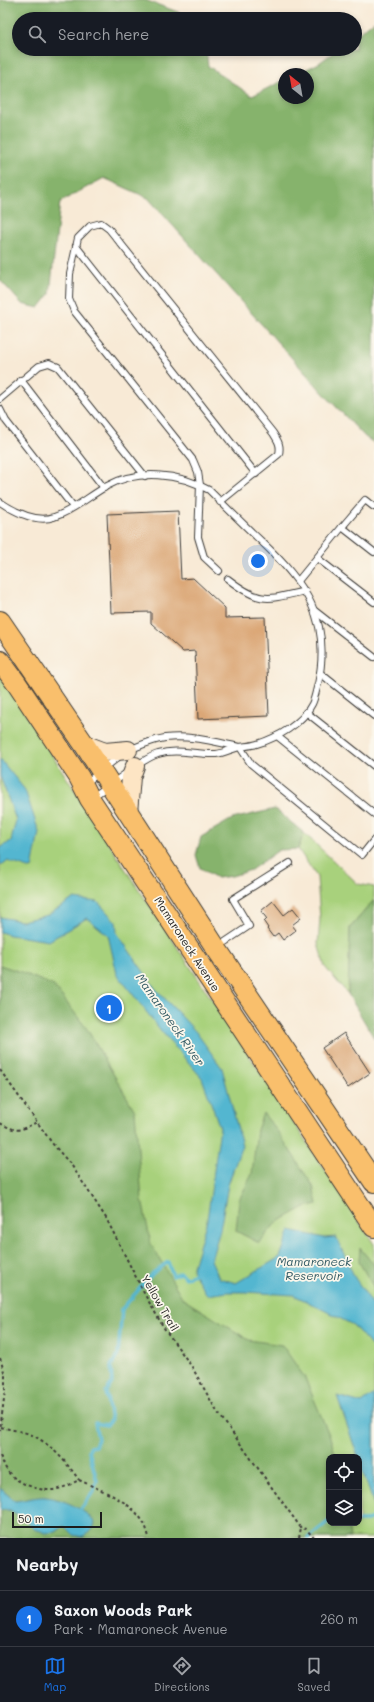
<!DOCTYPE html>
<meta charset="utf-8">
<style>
:root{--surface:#171b24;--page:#20242c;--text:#f1f3f6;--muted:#9ea1a6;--line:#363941;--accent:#1a73e8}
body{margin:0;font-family:Mali,sans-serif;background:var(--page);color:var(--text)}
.controls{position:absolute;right:12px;bottom:12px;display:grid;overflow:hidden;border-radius:8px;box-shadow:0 2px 6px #0003}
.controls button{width:36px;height:36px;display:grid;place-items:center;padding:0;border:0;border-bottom:1px solid var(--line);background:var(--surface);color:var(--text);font:20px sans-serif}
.compass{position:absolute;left:278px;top:68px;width:36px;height:36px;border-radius:50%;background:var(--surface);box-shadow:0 2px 6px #0003;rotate:329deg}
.scale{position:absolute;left:12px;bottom:10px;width:90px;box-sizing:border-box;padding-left:4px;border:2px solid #1c1c1c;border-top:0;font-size:11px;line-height:14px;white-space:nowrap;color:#1c1c1c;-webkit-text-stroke:3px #fbf7ec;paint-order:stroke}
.you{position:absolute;left:258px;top:561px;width:14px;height:14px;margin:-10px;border:3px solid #fff;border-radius:50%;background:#1a73e8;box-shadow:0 0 0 6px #1a73e833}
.badge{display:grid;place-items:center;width:26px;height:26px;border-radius:50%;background:var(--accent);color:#fff;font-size:13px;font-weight:700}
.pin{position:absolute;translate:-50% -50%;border:2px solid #fff;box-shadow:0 1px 4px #0006}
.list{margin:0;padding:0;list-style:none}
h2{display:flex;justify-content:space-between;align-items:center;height:52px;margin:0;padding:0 16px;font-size:17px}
h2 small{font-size:13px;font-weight:400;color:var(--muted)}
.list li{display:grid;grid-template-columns:26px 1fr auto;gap:12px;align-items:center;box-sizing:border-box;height:56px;padding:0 16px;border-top:1px solid var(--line)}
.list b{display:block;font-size:15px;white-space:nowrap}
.list p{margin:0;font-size:13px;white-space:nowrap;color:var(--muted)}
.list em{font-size:13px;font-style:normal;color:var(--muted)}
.icon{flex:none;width:22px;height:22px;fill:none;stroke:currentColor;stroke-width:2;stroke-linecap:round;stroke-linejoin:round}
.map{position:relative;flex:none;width:374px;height:1538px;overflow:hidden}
.search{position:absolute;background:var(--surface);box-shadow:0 2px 6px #0003;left:12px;right:12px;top:12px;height:44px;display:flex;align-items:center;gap:10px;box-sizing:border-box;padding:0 14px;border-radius:22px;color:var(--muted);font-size:15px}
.sheet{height:108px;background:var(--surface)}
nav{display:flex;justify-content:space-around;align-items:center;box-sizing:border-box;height:56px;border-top:1px solid var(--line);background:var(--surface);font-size:11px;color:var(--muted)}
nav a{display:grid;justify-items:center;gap:2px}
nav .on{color:var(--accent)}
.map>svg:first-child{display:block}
.green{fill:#a8d17c;stroke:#62764c;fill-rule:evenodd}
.forest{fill:#86b36c;stroke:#516844}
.water{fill:#52b6d0;stroke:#376976}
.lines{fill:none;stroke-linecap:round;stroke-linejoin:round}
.stream{stroke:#52b6d0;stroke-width:3.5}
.building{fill:#dba777}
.lane-casing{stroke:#3d3b38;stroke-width:8}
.secondary-casing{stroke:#3d3b38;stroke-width:20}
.primary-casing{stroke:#3d3b38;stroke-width:22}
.path{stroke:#3d3b38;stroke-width:2;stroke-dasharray:3 3;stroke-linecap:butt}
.lane{stroke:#fff;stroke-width:6}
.secondary{stroke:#fde5c4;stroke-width:18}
.primary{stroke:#f9bf6c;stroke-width:20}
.labels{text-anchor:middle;stroke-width:3.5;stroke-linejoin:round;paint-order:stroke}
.street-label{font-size:11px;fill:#1c1c1c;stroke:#fbf7ec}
.water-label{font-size:12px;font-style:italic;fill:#325a64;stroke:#fbf7ec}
</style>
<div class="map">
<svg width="374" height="1538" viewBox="0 0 374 1538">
<rect width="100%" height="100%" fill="#fbf7ec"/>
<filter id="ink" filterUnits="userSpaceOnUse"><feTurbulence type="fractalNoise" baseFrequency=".025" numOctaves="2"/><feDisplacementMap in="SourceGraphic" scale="8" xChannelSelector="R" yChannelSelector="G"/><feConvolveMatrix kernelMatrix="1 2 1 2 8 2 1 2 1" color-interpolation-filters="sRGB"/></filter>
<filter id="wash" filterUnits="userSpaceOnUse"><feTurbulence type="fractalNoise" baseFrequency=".012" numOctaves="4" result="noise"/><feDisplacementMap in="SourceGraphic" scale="16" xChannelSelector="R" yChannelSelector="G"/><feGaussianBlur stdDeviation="0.9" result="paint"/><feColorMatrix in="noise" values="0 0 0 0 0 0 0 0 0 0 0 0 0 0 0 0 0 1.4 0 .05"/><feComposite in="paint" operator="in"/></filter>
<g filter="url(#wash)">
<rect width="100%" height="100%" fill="#f8ead6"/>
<g class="green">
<path d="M0,674L122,864L374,1244V1538H0ZM329,1457H359V1523H329Z"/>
<path d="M304,833L358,884L374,887V900L350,928L348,994L325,967L318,944L320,919L317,877L298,849Z"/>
</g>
<g class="forest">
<path d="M0,0H145L197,19H19V49H206L208,66L252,96L284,80V98H308V74H297L319,63L338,49H355V36L374,21V443L365,437L325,395L148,198L104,178L60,202L50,294L39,308L22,304L0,280Z"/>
<path d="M275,809L304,833L298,849L279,850L251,870L232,876L217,878L200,868L196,855L201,837L232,819Z"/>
<path d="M374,900V1038L348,994L350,928Z"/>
<path d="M0,965L21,972L54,986L87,1029L135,1111L142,1200L151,1244L183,1299L249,1340L282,1345L305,1378L330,1437L336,1457H329V1523H348L350,1538H0V1510H10L56,1532L64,1526L46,1497L15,1501L0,1488Z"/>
<path d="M263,1113L278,1132L313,1186L317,1204L305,1207L276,1223L259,1243L236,1231L239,1200L252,1174L257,1130Z"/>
<path d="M360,1248L374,1265V1288L359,1262Z"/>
</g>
<g class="water">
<path d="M0,759L25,790L39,832L32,869L7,861L0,866V848L11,841L16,820L0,776Z"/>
<path d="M73,899L98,902L116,922L117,933L155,988L196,1032L222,1068L242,1145L228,1185L220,1230L211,1260L219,1278L236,1283L280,1257L290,1230L324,1238L336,1237L355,1278L374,1306V1349L353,1325L294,1295L245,1292H228L207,1295L192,1270L207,1220L220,1128L202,1078L162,1032L117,974L108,935L87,918L49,941L10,935L0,932V917L21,921L48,915Z"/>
<path d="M374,1394V1505L359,1461V1457H358L337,1396L362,1403Z"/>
<path d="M0,1488L15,1501C25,1500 37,1496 46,1497C63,1499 86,1509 95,1523L93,1529L83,1537L73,1535L64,1526L56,1532L45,1533L34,1528L10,1510H0Z"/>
</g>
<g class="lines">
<g class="stream">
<path d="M81,1509L93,1492L97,1481L89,1451L90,1447L95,1446L98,1439L95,1423L106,1425L111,1420L106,1392L112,1383L111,1366L118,1355L122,1309L153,1273L168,1262L173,1276L180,1273L186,1278L198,1272"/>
<path d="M359,1521H366L374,1517"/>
<path d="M308,1538L329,1521"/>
</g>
</g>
<g id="blocks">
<g class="building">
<path d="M178,511L181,579L193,578L225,608V618L265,617L269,716L198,719L195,651L183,652L151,623V612L111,613L107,514Z"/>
<path d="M273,901L284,915L293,908L301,918L292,925L296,930L283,940L278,933L273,937L267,929L268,928L264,922L267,919L261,911Z"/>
<path d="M344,1033L370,1073L348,1088L322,1048Z"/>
</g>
</g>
</g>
<g filter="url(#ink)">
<use href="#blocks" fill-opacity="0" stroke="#3d3b38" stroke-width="1"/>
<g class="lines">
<g class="lane-casing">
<g id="lane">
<path d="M76,246L256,474"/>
<path d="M21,380L104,488"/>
<path d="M0,399L39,366L49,363L58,367L145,476"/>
<path d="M0,409L6,421L73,507"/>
<path d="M0,502C15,512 36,523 54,517C73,511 89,496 107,486C137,469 179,473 209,490C226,507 243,524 261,541C305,583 332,619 318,684C316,690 315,698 312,704C302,724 277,738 257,744C251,746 245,746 239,747C231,749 224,753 216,754C196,755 177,748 158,754C151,756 144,761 137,765"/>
<path d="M342,527L365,500L374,507"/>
<path d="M317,558L374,602"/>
<path d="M219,571L204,557L198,537L200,485L198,472L193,460L74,311L69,299L70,274L78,238L90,226L101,223L109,229L273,433C278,441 281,445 279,454L220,502"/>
<path d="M228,579C260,604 267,600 305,591"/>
<path d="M298,581L342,527L374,552"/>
<path d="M315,611L374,657"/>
<path d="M320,673L374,716"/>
<path d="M306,712L374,766"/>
<path d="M277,736L374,814"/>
<path d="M129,750C141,745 152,740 165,738C190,735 215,742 240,747L251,764L362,855L374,840"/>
<path d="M86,783L121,755"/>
<path d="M91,798L128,772"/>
<path d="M219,946L249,926L233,899L290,863"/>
</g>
</g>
<g class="secondary-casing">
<g id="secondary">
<path d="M84,744L105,752L128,750"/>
<path d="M128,813L131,777L135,766"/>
</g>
</g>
<g class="primary-casing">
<g id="primary">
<path d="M0,621L84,744L216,948L374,1182"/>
<path d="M0,661L17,684L79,777L90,799L374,1227"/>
</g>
</g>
<g class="path">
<path d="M0,1070L52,1143L72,1166L106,1218L145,1295L164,1328L192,1367L216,1410L301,1528L306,1529L314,1538"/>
<path d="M0,1123C18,1133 19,1131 37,1122"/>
<path d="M0,1358L5,1375V1391L0,1430"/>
<path d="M1,1427C11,1430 23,1431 32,1435C51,1444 67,1463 79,1480"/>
<path d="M0,1456C3,1462 5,1468 9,1473C18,1483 38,1491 52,1490C62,1489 71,1484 79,1480"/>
<path d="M79,1480C106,1493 143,1504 149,1538"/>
<path d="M299,1538L301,1528"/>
</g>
<use href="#lane" class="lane"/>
<use href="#secondary" class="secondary"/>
<use href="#primary" class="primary"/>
</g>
</g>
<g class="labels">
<g class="street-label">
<text transform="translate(187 944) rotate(57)" y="4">Mamaroneck Avenue</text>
<text transform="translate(160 1303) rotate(60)" y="4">Yellow Trail</text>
</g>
<g class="water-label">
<text transform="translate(170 1020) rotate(55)" y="4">Mamaroneck River</text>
<text x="314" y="1266">Mamaroneck<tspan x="314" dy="14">Reservoir</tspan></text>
</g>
</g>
</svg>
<div class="controls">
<button><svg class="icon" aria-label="locate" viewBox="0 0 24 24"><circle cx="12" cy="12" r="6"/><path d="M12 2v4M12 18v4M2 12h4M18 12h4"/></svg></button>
<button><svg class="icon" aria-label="layers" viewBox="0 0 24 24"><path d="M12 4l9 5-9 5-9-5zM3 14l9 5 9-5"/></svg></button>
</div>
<svg class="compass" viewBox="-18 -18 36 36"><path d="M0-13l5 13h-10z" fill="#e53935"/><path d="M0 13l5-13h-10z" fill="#9ea1a6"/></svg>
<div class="scale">50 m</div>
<div class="you"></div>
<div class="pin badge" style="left:109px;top:1008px">1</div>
<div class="search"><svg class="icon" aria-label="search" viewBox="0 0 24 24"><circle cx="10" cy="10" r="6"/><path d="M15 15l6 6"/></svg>Search here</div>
</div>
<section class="sheet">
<h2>Nearby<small></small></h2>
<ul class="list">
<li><span class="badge">1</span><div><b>Saxon Woods Park</b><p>Park · Mamaroneck Avenue</p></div><em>260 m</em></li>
</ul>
</section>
<nav>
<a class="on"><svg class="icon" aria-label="map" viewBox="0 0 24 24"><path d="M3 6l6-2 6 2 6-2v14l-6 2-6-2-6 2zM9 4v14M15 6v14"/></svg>Map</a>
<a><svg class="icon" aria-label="directions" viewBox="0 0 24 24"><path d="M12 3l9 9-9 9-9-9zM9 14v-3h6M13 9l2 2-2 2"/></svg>Directions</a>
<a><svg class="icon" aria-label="saved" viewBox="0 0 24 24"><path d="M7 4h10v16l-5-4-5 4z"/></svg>Saved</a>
</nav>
